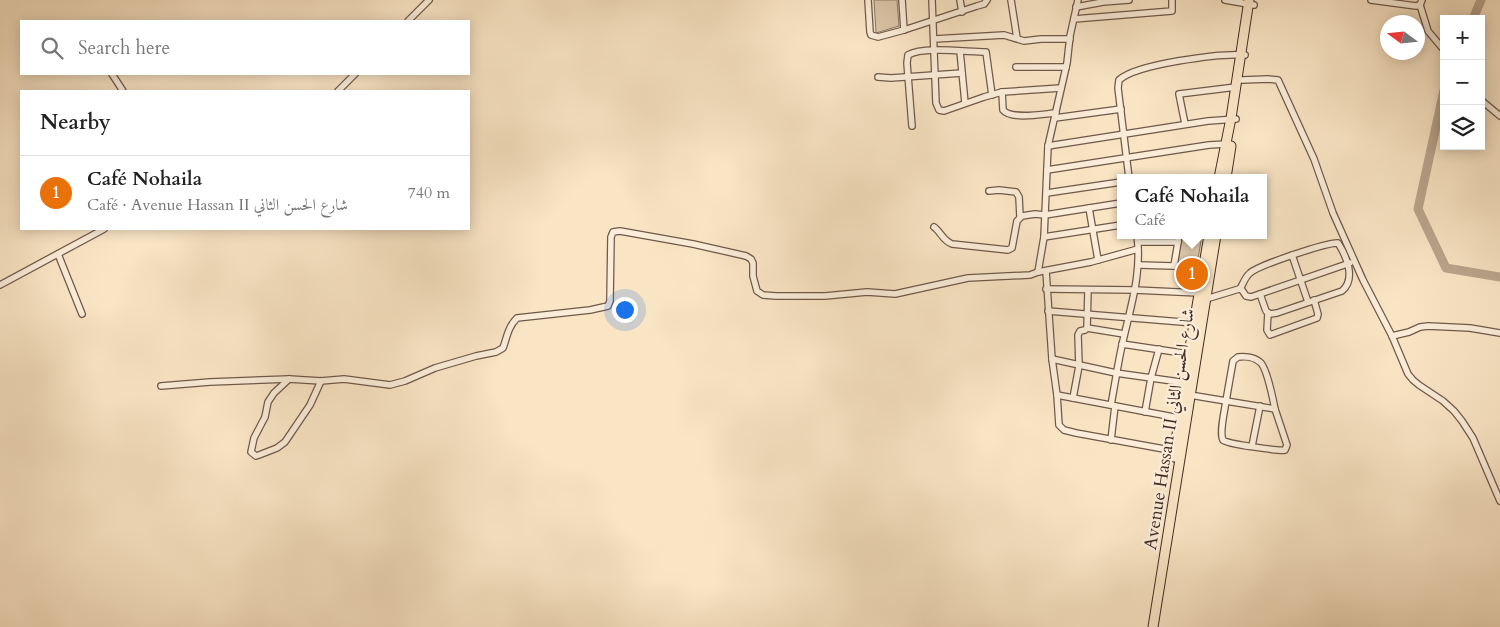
<!DOCTYPE html>
<meta charset="utf-8">
<style>
:root{--surface:#fff;--page:#f6f6f6;--text:#222;--muted:#767676;--line:#e0e0e0;--accent:#111827}
body{margin:0;font-family:Cardo,Amiri,serif;background:var(--page);color:var(--text)}
.controls{position:absolute;right:15px;top:15px;display:grid;overflow:hidden;border-radius:0px;box-shadow:0 2px 12px #0003}
.controls button{width:45px;height:45px;display:grid;place-items:center;padding:0;border:0;border-bottom:1px solid var(--line);background:var(--surface);color:var(--text);font:25px sans-serif}
.compass{position:absolute;left:1380px;top:15px;width:45px;height:45px;border-radius:50%;background:var(--surface);box-shadow:0 2px 12px #0003;rotate:285deg}
.you{position:absolute;left:624px;top:309px;width:18px;height:18px;margin:-12px;border:4px solid #fff;border-radius:50%;background:#1a73e8;box-shadow:0 0 0 8px #1a73e833}
.badge{display:grid;place-items:center;width:32px;height:32px;border-radius:50%;background:var(--accent);color:#fff;font-size:16px;font-weight:700}
.pin{position:absolute;translate:-50% -50%;border:2px solid #fff;box-shadow:0 1px 5px #0006}
.popup{position:absolute;left:1117px;top:174px;width:150px;height:65px;box-sizing:border-box;display:grid;place-content:center;border-radius:0px;background:var(--surface);filter:drop-shadow(0 1px 4px #0005);font-size:16px;white-space:nowrap;color:var(--muted)}
.popup b{font-size:19px;color:var(--text)}
.popup::after{content:'';position:absolute;left:50%;top:100%;margin-left:-10px;border:10px solid transparent;border-top-color:var(--surface)}
.list{margin:0;padding:0;list-style:none}
h2{display:flex;justify-content:space-between;align-items:center;height:65px;margin:0;padding:0 20px;font-size:21px}
h2 small{font-size:16px;font-weight:400;color:var(--muted)}
.list li{display:grid;grid-template-columns:32px 1fr auto;gap:15px;align-items:center;box-sizing:border-box;height:75px;padding:0 20px;border-top:1px solid var(--line)}
.list b{display:block;font-size:19px;white-space:nowrap}
.list p{margin:0;font-size:16px;white-space:nowrap;color:var(--muted)}
.list em{font-size:16px;font-style:normal;color:var(--muted)}
.icon{flex:none;width:28px;height:28px;fill:none;stroke:currentColor;stroke-width:2;stroke-linecap:round;stroke-linejoin:round}
.map{position:relative;flex:none;width:1500px;height:627px;overflow:hidden}
.search{position:absolute;background:var(--surface);box-shadow:0 2px 12px #0003;left:20px;top:20px;width:450px;height:55px;display:flex;align-items:center;gap:12px;box-sizing:border-box;padding:0 18px;border-radius:0px;color:var(--muted);font-size:19px}
.panel{position:absolute;background:var(--surface);box-shadow:0 2px 12px #0003;left:20px;top:90px;width:450px;height:140px;border-radius:0px}
.map>svg:first-child{display:block}
.green{fill:#dac5a8;stroke:#8e7865}
.lines{fill:none;stroke-linecap:round;stroke-linejoin:round}
.river{stroke:#baa58d;stroke-width:9}
.street-casing{stroke:#6f594a;stroke-width:8}
.primary-casing{stroke:#412b22;stroke-width:11}
.street{stroke:#fbedd9;stroke-width:5.5}
.primary{stroke:#f9e4c4;stroke-width:9}
.labels{text-anchor:middle;stroke-width:4.5;stroke-linejoin:round;paint-order:stroke}
.street-label{font-size:18px;fill:#412b22;stroke:#fbedd9}
</style>
<div class="map">
<svg width="1500" height="627" viewBox="0 0 1500 627">
<rect width="100%" height="100%" fill="#f9e4c4"/>
<filter id="stains"><feTurbulence type="fractalNoise" baseFrequency=".004" numOctaves="4"/><feColorMatrix values="0 0 0 0 .2 0 0 0 0 .09 0 0 0 0 .02 0 0 0 .5 -.17"/></filter>
<radialGradient id="worn" r=".72"><stop offset=".6" stop-color="#630" stop-opacity="0"/><stop offset="1" stop-color="#630" stop-opacity=".3"/></radialGradient>
<g class="green">
<path d="M874,0H897L899,26L876,33Z"/>
<path d="M1182,235H1202L1197,265H1176Z"/>
</g>
<g class="lines">
<g class="river">
<path d="M1473,19L1481,0"/>
<path d="M1444,90L1418,209L1446,268L1500,277"/>
</g>
<g class="street-casing">
<g id="street">
<path d="M868,0L870,32L871,35L878,37L904,30L977,6L984,4L987,0"/>
<path d="M902,0L904,30"/>
<path d="M932,0L936,103L939,110L944,111L984,97L1002,92L1061,88"/>
<path d="M960,0L962,12"/>
<path d="M1011,0L1017,38"/>
<path d="M1225,0L1254,5"/>
<path d="M1371,0L1416,6L1420,5L1422,0"/>
<path d="M1420,5L1428,31L1444,50"/>
<path d="M1076,7L1103,2L1129,0"/>
<path d="M1074,19L1172,11V0"/>
<path d="M408,21L429,0"/>
<path d="M934,39L1004,35L1024,41L1041,39H1070"/>
<path d="M960,51L965,103"/>
<path d="M1016,67H1066"/>
<path d="M112,74L123,91"/>
<path d="M878,77L891,78L962,73"/>
<path d="M1242,80L1268,79L1278,80L1314,159L1333,213L1363,280L1392,336L1408,374L1413,380L1419,385L1443,401L1454,411L1462,421L1473,438L1500,501"/>
<path d="M338,91L355,74"/>
<path d="M1002,92L1003,110C1011,120 1043,114 1056,113"/>
<path d="M1481,100L1500,116"/>
<path d="M1055,118L1121,109"/>
<path d="M1185,124L1179,94L1236,87"/>
<path d="M912,126L907,63L908,55C924,46 967,52 986,52L992,95"/>
<path d="M1048,146L1208,121L1236,119"/>
<path d="M1047,170L1209,145L1227,144"/>
<path d="M1129,178L1118,88L1119,80C1136,64 1221,53 1245,55"/>
<path d="M989,191L999,190L1016,192L1019,197L1020,217"/>
<path d="M1047,193L1121,182"/>
<path d="M1089,208L1098,260"/>
<path d="M934,227C941,232 943,241 952,244L1008,250L1012,248L1017,221L1022,216L1035,214L1045,215L1121,203"/>
<path d="M1044,237L1121,225"/>
<path d="M1138,242H1178L1179,235"/>
<path d="M58,254L82,314"/>
<path d="M1292,255L1308,302"/>
<path d="M1139,265L1207,267"/>
<path d="M1174,266L1178,242"/>
<path d="M1046,271L1052,359L1057,395L1059,425L1064,430L1076,433L1175,451"/>
<path d="M1038,272L1044,237L1048,146L1067,63L1070,36L1078,0"/>
<path d="M0,285L104,229"/>
<path d="M1046,289L1135,290L1199,293"/>
<path d="M1240,289C1243,284 1245,277 1250,273C1259,265 1328,242 1338,243C1347,257 1356,279 1342,291L1277,313L1270,314L1266,311L1260,294"/>
<path d="M1206,299L1239,289L1242,290L1246,296L1251,297L1350,263"/>
<path d="M1048,311L1194,323"/>
<path d="M1268,313L1267,330L1270,335L1317,318L1318,314L1314,300"/>
<path d="M1087,328L1124,334"/>
<path d="M1392,336L1409,332L1420,327L1428,326L1470,328L1500,333"/>
<path d="M1122,344L1189,354"/>
<path d="M1052,359L1116,373L1187,383"/>
<path d="M289,379L274,393L268,402L265,417L254,438L251,452L256,456L259,455L277,448L285,442L310,405L321,381"/>
<path d="M161,386L210,382L289,379L321,381L344,379L390,385L405,381L435,368L476,356L496,352L503,348C507,337 508,327 517,318L590,310L608,306L610,301L611,237L613,232L620,231L693,244L746,256L751,259L753,263V276L757,291L763,295L776,296H825L867,292L895,294L968,278L1030,275L1038,272L1091,262L1138,249"/>
<path d="M1057,395L1179,418"/>
<path d="M1190,395L1226,401L1233,361L1238,357C1245,356 1255,357 1261,363C1267,370 1273,399 1275,409"/>
<path d="M1073,398L1079,366L1078,335L1080,331L1085,330L1087,328L1088,290"/>
<path d="M1226,401L1275,409L1287,445L1285,450C1279,451 1226,444 1223,440C1219,433 1225,409 1226,401Z"/>
<path d="M1111,405C1115,384 1118,362 1123,341C1131,305 1142,273 1137,235"/>
<path d="M1145,412L1151,378L1159,349"/>
<path d="M1111,440L1115,406"/>
<path d="M1252,446L1260,406"/>
</g>
</g>
<g class="primary-casing">
<g id="primary">
<path d="M1219,178L1231,118L1249,0"/>
<path d="M1226,178L1231,146"/>
<path d="M1174,457L1184,383L1209,235"/>
<path d="M1153,627L1216,235"/>
</g>
</g>
<use href="#street" class="street"/>
<use href="#primary" class="primary"/>
</g>
<g class="labels">
<g class="street-label">
<text transform="translate(1169 429) rotate(-81)" y="6">Avenue Hassan II شارع الحسن الثاني</text>
</g>
</g>
<rect width="100%" height="100%" filter="url(#stains)"/>
<rect width="100%" height="100%" fill="url(#worn)"/>
</svg>
<div class="controls">
<button>+</button>
<button>−</button>
<button><svg class="icon" aria-label="layers" viewBox="0 0 24 24"><path d="M12 4l9 5-9 5-9-5zM3 14l9 5 9-5"/></svg></button>
</div>
<svg class="compass" viewBox="-18 -18 36 36"><path d="M0-13l5 13h-10z" fill="#e53935"/><path d="M0 13l5-13h-10z" fill="#767676"/></svg>
<div class="you"></div>
<div class="pin badge" style="left:1192px;top:274px;background:#e8710a">1</div>
<div class="popup"><b>Café Nohaila</b>Café</div>
<div class="search"><svg class="icon" aria-label="search" viewBox="0 0 24 24"><circle cx="10" cy="10" r="6"/><path d="M15 15l6 6"/></svg>Search here</div>
<section class="panel">
<h2>Nearby<small></small></h2>
<ul class="list">
<li><span class="badge" style="background:#e8710a">1</span><div><b>Café Nohaila</b><p>Café · Avenue Hassan II شارع الحسن الثاني</p></div><em>740 m</em></li>
</ul>
</section>
</div>
